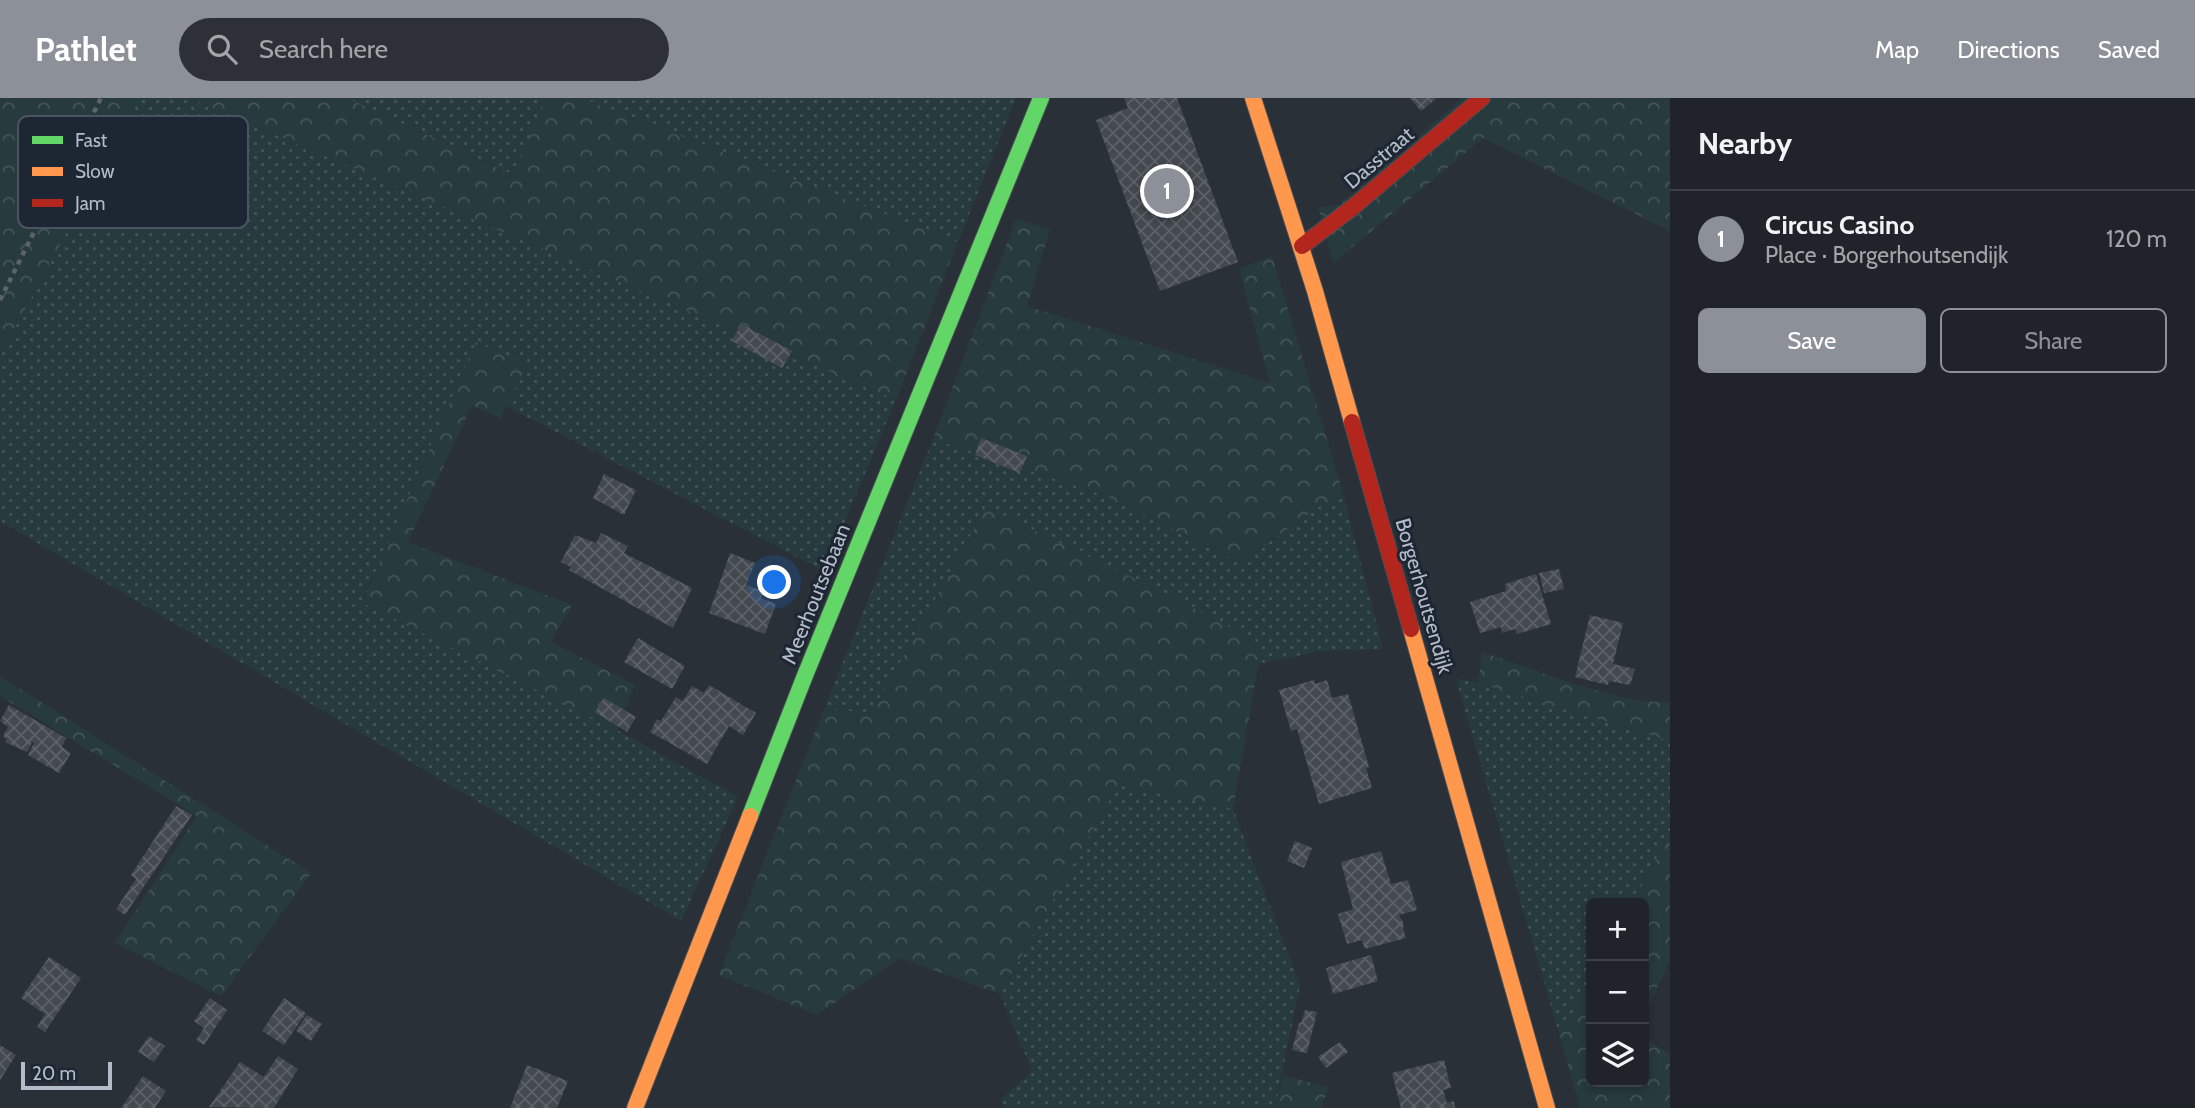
<!DOCTYPE html>
<meta charset="utf-8">
<style>
:root{--surface:#20242a;--page:#2d3036;--text:#f1f3f6;--muted:#a2a4a8;--line:#3d4147;--accent:#8c9099}
body{margin:0;font-family:Cabin,sans-serif;background:var(--page);color:var(--text)}
.controls{position:absolute;right:21px;bottom:21px;display:grid;overflow:hidden;border-radius:10px;box-shadow:0 4px 10px #0003}
.controls button{width:63px;height:63px;display:grid;place-items:center;padding:0;border:0;border-bottom:2px solid var(--line);background:var(--surface);color:var(--text);font:35px sans-serif}
.scale{position:absolute;left:21px;bottom:18px;width:91px;box-sizing:border-box;padding-left:7px;border:4px solid #b4bcc9;border-top:0;font-size:19px;line-height:24px;white-space:nowrap;color:#b4bcc9;-webkit-text-stroke:5px #1d2633;paint-order:stroke}
.you{position:absolute;left:775px;top:485px;width:24px;height:24px;margin:-18px;border:5px solid #fff;border-radius:50%;background:#1a73e8;box-shadow:0 0 0 10px #1a73e833}
.badge{display:grid;place-items:center;width:46px;height:46px;border-radius:50%;background:var(--accent);color:#fff;font-size:23px;font-weight:700}
.pin{position:absolute;translate:-50% -50%;border:4px solid #fff;box-shadow:0 2px 7px #0006}
.list{margin:0;padding:0;list-style:none}
h2{display:flex;justify-content:space-between;align-items:center;height:91px;margin:0;padding:0 28px;font-size:30px}
h2 small{font-size:23px;font-weight:400;color:var(--muted)}
.list li{display:grid;grid-template-columns:46px 1fr auto;gap:21px;align-items:center;box-sizing:border-box;height:98px;padding:0 28px;border-top:2px solid var(--line)}
.list b{display:block;font-size:26px;white-space:nowrap}
.list p{margin:0;font-size:23px;white-space:nowrap;color:var(--muted)}
.list em{font-size:23px;font-style:normal;color:var(--muted)}
.actions{display:flex;gap:14px;padding:21px 28px}
.actions a{flex:1;padding:16px 0;border:2px solid var(--accent);border-radius:10px;text-align:center;font-size:24px;color:var(--accent)}
.actions .main{background:var(--accent);color:#fff}
.icon{flex:none;width:38px;height:38px;fill:none;stroke:currentColor;stroke-width:2;stroke-linecap:round;stroke-linejoin:round}
.map{position:relative;flex:none;width:1670px;height:1010px;overflow:hidden}
header{display:flex;align-items:center;gap:42px;box-sizing:border-box;height:98px;padding:0 35px;background:var(--accent);color:#fff}
header strong{font-size:33px}
nav{display:flex;gap:38px;margin-inline-start:auto;font-size:24px}
.search{width:490px;height:63px;background:var(--page);display:flex;align-items:center;gap:18px;box-sizing:border-box;padding:0 24px;border-radius:38px;color:var(--muted);font-size:26px}
main{display:flex}
aside{flex:1;background:var(--surface)}
.map>svg:first-child{display:block}
.grass{fill:url(#grass-dots)}
.forest{fill:url(#forest-crowns)}
.building{fill:url(#building-cross-hatch)}
.lines{fill:none;stroke-linecap:round;stroke-linejoin:round}
.fast-casing{stroke:#484c53;stroke-width:18}
.slow-casing{stroke:#484c53;stroke-width:18}
.jam-casing{stroke:#484c53;stroke-width:18}
.path{stroke:#5d636a;stroke-width:4.5;stroke-dasharray:5 5;stroke-linecap:butt}
.fast{stroke:#63d668;stroke-width:16}
.slow{stroke:#ff974d;stroke-width:16}
.jam{stroke:#b3261e;stroke-width:16}
.labels{text-anchor:middle;stroke-width:6;stroke-linejoin:round;paint-order:stroke}
.street-label{font-size:21px;fill:#b4bcc9;stroke:#1d2633}
.key{fill:#1d2633;stroke:#4a5360;stroke-width:2}
.key-label{font-size:19px;fill:#b4bcc9}
</style>
<header>
<strong>Pathlet</strong>
<div class="search"><svg class="icon" aria-label="search" viewBox="0 0 24 24"><circle cx="10" cy="10" r="6"/><path d="M15 15l6 6"/></svg>Search here</div>
<nav><a>Map</a><a>Directions</a><a>Saved</a></nav>
</header>
<main>
<div class="map">
<svg width="1670" height="1010" viewBox="0 0 1670 1010">
<defs>
<pattern id="grass-dots" width="8" height="8" patternUnits="userSpaceOnUse" patternTransform="scale(1.75)"><rect width="8" height="8" fill="#273a3e"/><path d="M2 2h.1M6 6h.1" fill="none" stroke="#445559" stroke-width="1.8" stroke-linecap="round"/></pattern>
<pattern id="forest-crowns" width="20" height="18" patternUnits="userSpaceOnUse" patternTransform="scale(1.75)"><rect width="20" height="18" fill="#273a3e"/><path d="M2 6a3 3 0 1 1 6 0M12 15a3 3 0 1 1 6 0" fill="none" stroke="#445559"/></pattern>
<pattern id="building-cross-hatch" width="8" height="8" patternUnits="userSpaceOnUse" patternTransform="scale(1.75)"><rect width="8" height="8" fill="#444950"/><path d="M0 0l8 8M0 8l8-8" fill="none" stroke="#5d6168"/></pattern>
</defs>
<rect width="100%" height="100%" fill="#2a3038"/>
<g class="grass">
<path d="M140,0H190L896,302L824,473L506,308L526,267L476,245L362,504L617,632L738,699L681,823L0,423V257Z"/>
<path d="M347,0H547L514,77Z"/>
<path d="M581,0H1016L958,144Z"/>
<path d="M933,341L1107,398L1240,465L1342,392L1383,551L1321,553L1258,566L1261,546L986,409L872,615L824,611Z"/>
<path d="M1456,581L1478,585L1670,643V739L1668,738L1632,805H1591V881L1560,939Z"/>
<path d="M1118,687L1233,711L1300,887L1275,1010H1005L1000,1002L1032,973L1000,896Z"/>
</g>
<g class="forest">
<path d="M0,0H140L0,257Z"/>
<path d="M190,0H347L513,77L547,0H581L958,144L896,302Z"/>
<path d="M1462,0H1670V133L1483,40L1333,165L1318,109L1339,107Z"/>
<path d="M1016,121L1050,131L1027,208L1270,285L1239,171L1272,158L1342,392L1240,465L1107,398L933,341Z"/>
<path d="M476,244L527,267L500,320L472,307L408,444L572,507L551,544L635,587L617,632L362,505Z"/>
<path d="M986,409L1163,494L1262,546L1233,711L1118,687L1000,896L900,860L817,917L719,877L824,611L872,615Z"/>
<path d="M1482,554L1574,586L1633,602L1670,605V643L1478,585Z"/>
<path d="M0,578L311,775L221,898L115,845L197,718L0,598Z"/>
<path d="M1668,738L1670,739V863L1644,916V805H1632Z"/>
<path d="M1591,881V984H1644V940L1670,956V1010H1580L1560,939Z"/>
<path d="M1283,977L1328,990L1321,1010H1275Z"/>
</g>
<g class="building">
<path d="M1124,0H1177L1238,164L1160,193L1096,22L1128,10Z"/>
<path d="M1410,0H1437L1421,13Z"/>
<path d="M741,226L792,253L782,270L732,243Z"/>
<path d="M981,340L1027,358L1020,375L975,357Z"/>
<path d="M604,376L636,392L624,417L593,400Z"/>
<path d="M601,435L628,448L624,455L692,490L673,530L569,472L571,469L561,464L575,437L596,445Z"/>
<path d="M730,455L755,465L746,487L763,493L761,500L776,506L765,536L709,515Z"/>
<path d="M1559,471L1564,491L1544,495L1539,475Z"/>
<path d="M1536,476L1551,526L1517,536L1515,531L1502,535L1501,529L1480,535L1470,504L1506,493L1505,486Z"/>
<path d="M1590,517L1623,525L1613,566L1635,571L1630,587L1609,583L1608,587L1575,579Z"/>
<path d="M638,540L685,568L672,591L624,564Z"/>
<path d="M1314,582L1315,586L1327,582L1332,600L1348,596L1369,669L1366,670L1372,690L1319,706L1297,631L1291,633L1279,592Z"/>
<path d="M709,587L756,615L743,637L729,628L707,666L650,634L657,621L661,623L676,599L683,603L692,588L704,595Z"/>
<path d="M604,600L636,619L627,634L595,614Z"/>
<path d="M9,607L66,640L62,649L71,655L59,675L28,657L34,645L32,644L27,654L5,644L7,641L3,638L8,629L0,623Z"/>
<path d="M176,708L192,717L125,817L116,811L136,781L131,777Z"/>
<path d="M1295,743L1312,750L1304,770L1287,763Z"/>
<path d="M1381,753L1391,786L1408,782L1417,812L1399,817L1404,826L1403,830L1406,840L1365,851L1362,842L1347,846L1338,816L1353,811L1341,764Z"/>
<path d="M1371,857L1378,883L1333,896L1326,870Z"/>
<path d="M49,859L81,880L45,934L37,929L45,916L21,900Z"/>
<path d="M210,900L227,912L204,947L196,942L204,930L194,923Z"/>
<path d="M284,900L306,915L284,947L262,933Z"/>
<path d="M1305,912L1317,914L1307,955L1292,952L1299,925H1301Z"/>
<path d="M307,917L322,926L311,943L296,933Z"/>
<path d="M149,938L165,948L154,964L138,954Z"/>
<path d="M1340,944L1348,954L1326,970L1318,959Z"/>
<path d="M0,947L16,957L0,982Z"/>
<path d="M278,958L298,971L274,1010L209,1009L240,964L264,979Z"/>
<path d="M1444,962L1451,990L1443,992L1447,1005L1454,1003L1455,1010H1401L1392,975Z"/>
<path d="M527,967L568,983L557,1010H510Z"/>
<path d="M143,978L166,993L155,1010H121Z"/>
</g>
<g class="lines">
<g class="fast-casing">
<path id="fast" d="M750,718L804,580L1041,0"/>
</g>
<g class="slow-casing">
<g id="slow">
<path d="M1253,0L1315,193L1352,324"/>
<path d="M1411,531L1547,1010"/>
<path d="M635,1010L750,718"/>
</g>
</g>
<g class="jam-casing">
<g id="jam">
<path d="M1302,148L1353,109L1482,0"/>
<path d="M1352,324L1411,531"/>
</g>
</g>
<path class="path" d="M0,202L101,0"/>
<use href="#fast" class="fast"/>
<use href="#slow" class="slow"/>
<use href="#jam" class="jam"/>
</g>
<g class="labels">
<g class="street-label">
<text transform="translate(1379 60) rotate(-40)" y="7">Dasstraat</text>
<text transform="translate(816 496) rotate(-68)" y="7">Meerhoutsebaan</text>
<text transform="translate(1424 498) rotate(74)" y="7">Borgerhoutsendijk</text>
</g>
</g>
<rect x="18" y="18" width="230" height="112" rx="10" class="key"/>
<rect x="32" y="38" width="31" height="8" fill="#63d668"/>
<rect x="32" y="69" width="31" height="9" fill="#ff974d"/>
<rect x="32" y="101" width="31" height="8" fill="#b3261e"/>
<g class="key-label">
<text x="75" y="49">Fast</text>
<text x="75" y="80">Slow</text>
<text x="75" y="112">Jam</text>
</g>
</svg>
<div class="controls">
<button>+</button>
<button>−</button>
<button><svg class="icon" aria-label="layers" viewBox="0 0 24 24"><path d="M12 4l9 5-9 5-9-5zM3 14l9 5 9-5"/></svg></button>
</div>
<div class="scale">20 m</div>
<div class="you"></div>
<div class="pin badge" style="left:1167px;top:93px">1</div>
</div>
<aside>
<h2>Nearby<small></small></h2>
<ul class="list">
<li><span class="badge">1</span><div><b>Circus Casino</b><p>Place · Borgerhoutsendijk</p></div><em>120 m</em></li>
</ul>
<div class="actions"><a class="main">Save</a><a>Share</a></div>
</aside>
</main>
